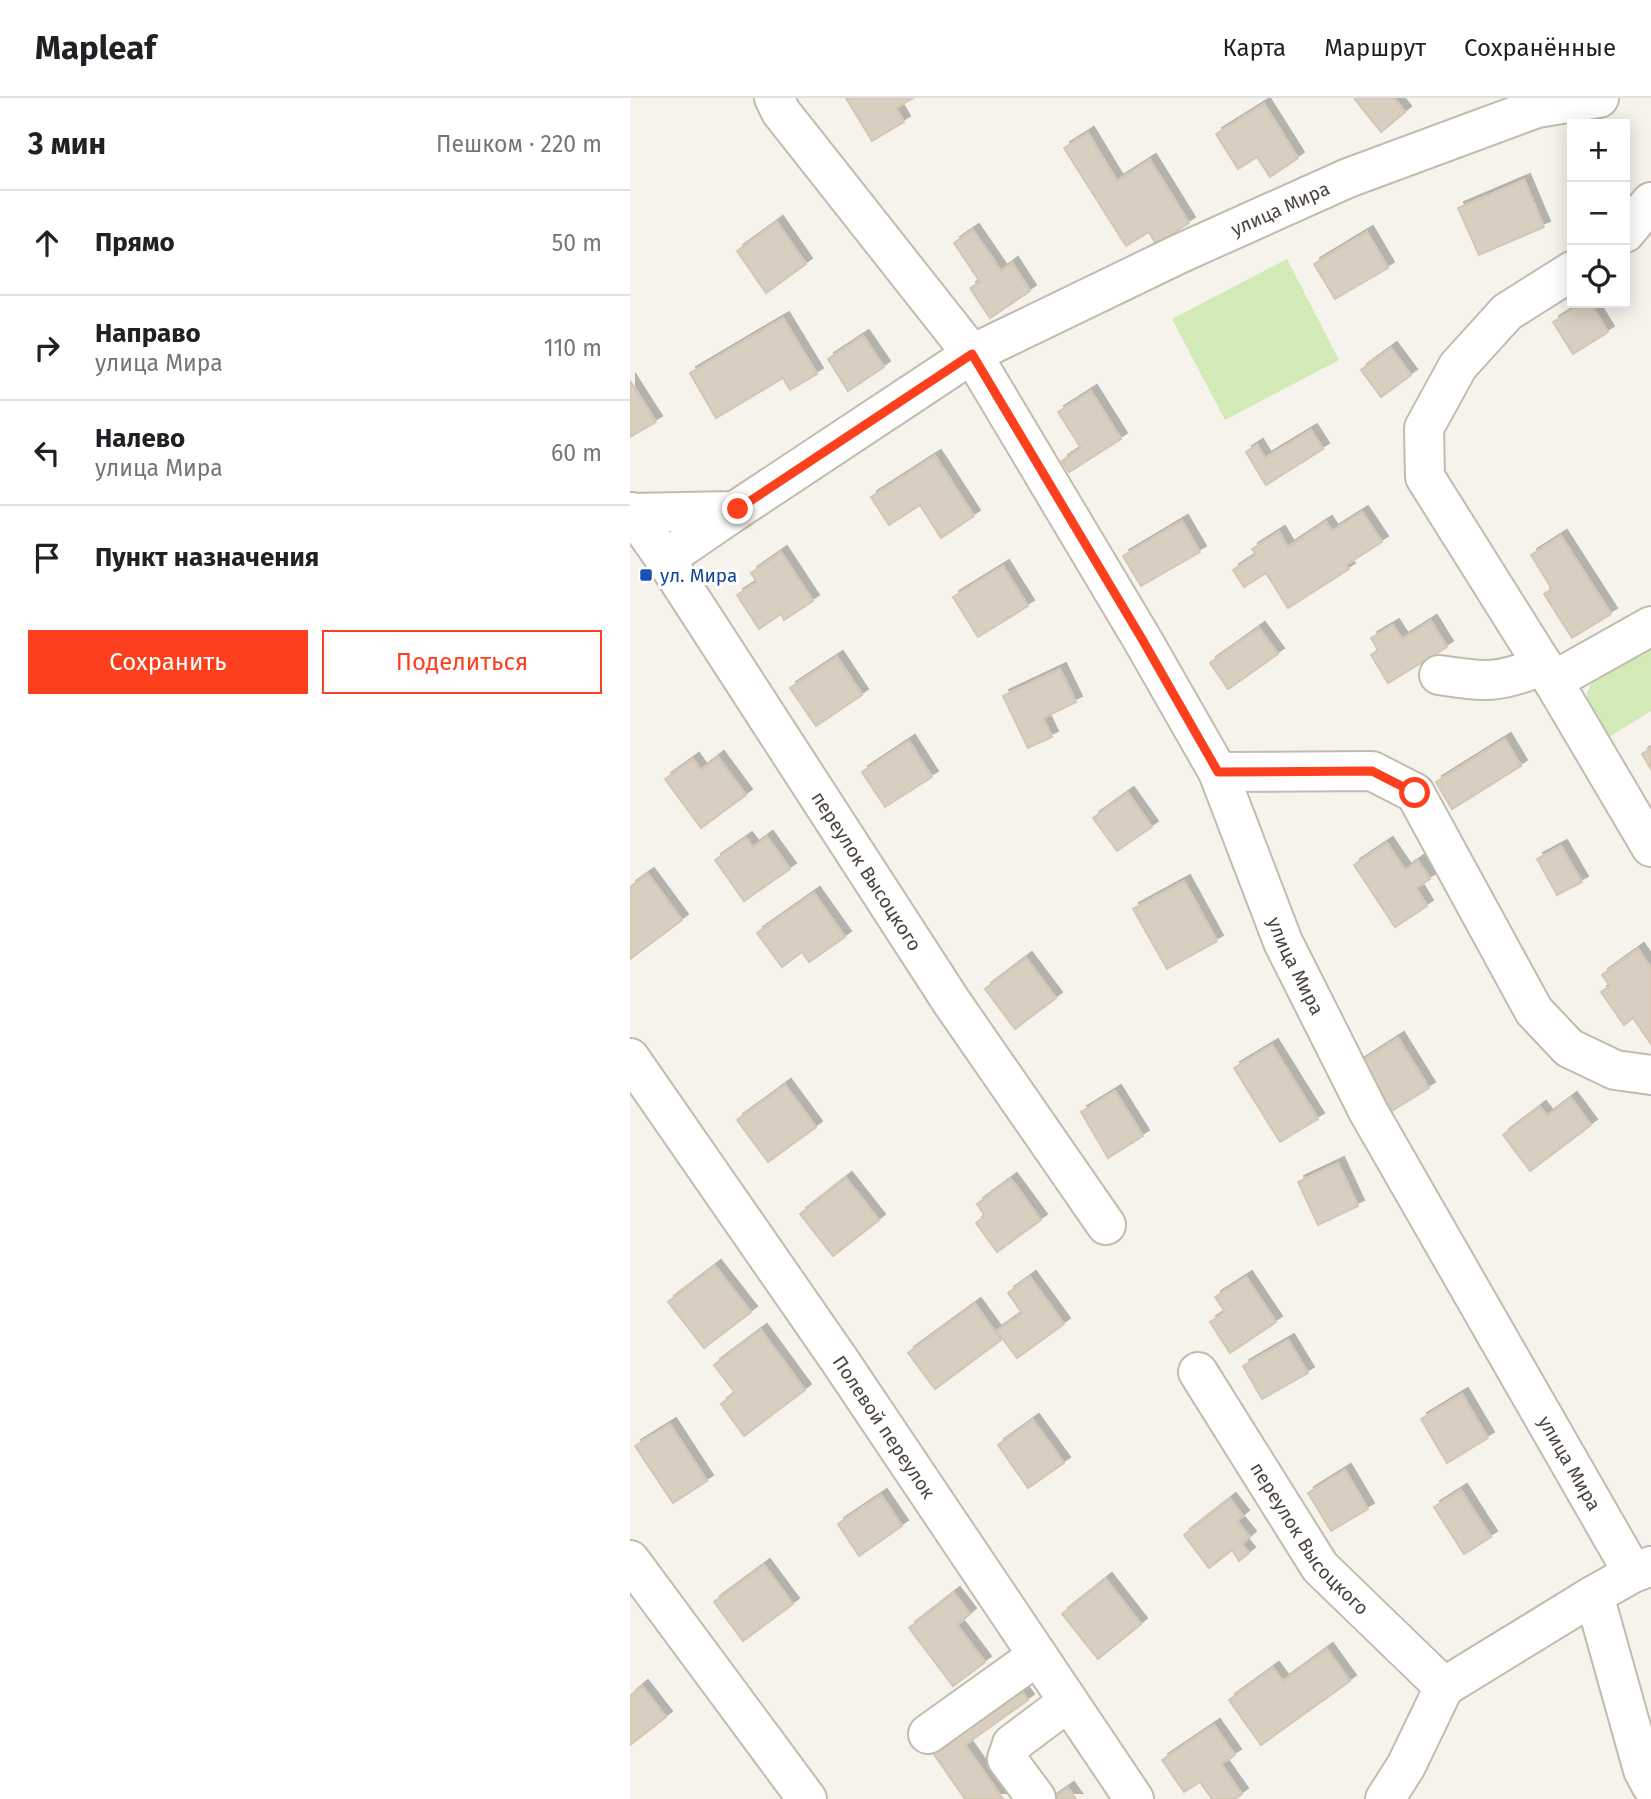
<!DOCTYPE html>
<html lang="ru">
<meta charset="utf-8">
<style>
:root{--surface:#fff;--page:#f2f2f2;--text:#202124;--muted:#757577;--line:#e0e0e0;--accent:#fc3f1d}
body{margin:0;font-family:"Fira Sans",sans-serif;background:var(--page);color:var(--text)}
.controls{position:absolute;right:21px;top:21px;display:grid;overflow:hidden;border-radius:0px;box-shadow:0 4px 18px #0003}
.controls button{width:63px;height:63px;display:grid;place-items:center;padding:0;border:0;border-bottom:2px solid var(--line);background:var(--surface);color:var(--text);font:35px sans-serif}
.stop{position:absolute;width:21px;height:21px;margin:-16px;border:5px solid #fc3f1d;border-radius:50%;background:#fff}
.stop.end{background:#fc3f1d;border-color:#fff;box-shadow:0 2px 7px #0008}
.list{margin:0;padding:0;list-style:none}
h2{display:flex;justify-content:space-between;align-items:center;height:91px;margin:0;padding:0 28px;font-size:30px}
h2 small{font-size:23px;font-weight:400;color:var(--muted)}
.list li{display:grid;grid-template-columns:46px 1fr auto;gap:21px;align-items:center;box-sizing:border-box;height:105px;padding:0 28px;border-top:2px solid var(--line)}
.list b{display:block;font-size:26px;white-space:nowrap}
.list p{margin:0;font-size:23px;white-space:nowrap;color:var(--muted)}
.list em{font-size:23px;font-style:normal;color:var(--muted)}
.actions{display:flex;gap:14px;padding:21px 28px}
.actions a{flex:1;padding:16px 0;border:2px solid var(--accent);border-radius:0px;text-align:center;font-size:24px;color:var(--accent)}
.actions .main{background:var(--accent);color:#fff}
.icon{flex:none;width:38px;height:38px;fill:none;stroke:currentColor;stroke-width:2;stroke-linecap:round;stroke-linejoin:round}
.map{position:relative;flex:none;width:1021px;height:1701px;overflow:hidden}
header{display:flex;align-items:center;gap:42px;box-sizing:border-box;height:98px;padding:0 35px;background:var(--surface);border-bottom:2px solid var(--line)}
header strong{font-size:33px}
nav{display:flex;gap:38px;margin-inline-start:auto;font-size:24px}
main{display:flex}
aside{flex:1;background:var(--surface)}
.map>svg:first-child{display:block}
.green{fill:#d2eab5}
.building{fill:#d8cfc1;stroke:#d3c7b4;stroke-width:2;filter:url(#shadow)}
.lines{fill:none;stroke-linecap:round;stroke-linejoin:round}
.minor-casing{stroke:#c2bbae;stroke-width:42}
.minor{stroke:#fff;stroke-width:38}
.route{stroke:#fc3f1d;stroke-width:9}
.transit-dot{fill:#1a4fb4;stroke:#fff;stroke-width:2.5}
.labels{text-anchor:middle;stroke-width:6;stroke-linejoin:round;paint-order:stroke}
.street-label{font-size:19px;fill:#4b4439;stroke:#fff}
.transit-label{font-size:19px;fill:#164399;stroke:#fff;text-anchor:start}
</style>
<header>
<strong>Mapleaf</strong>
<nav><a>Карта</a><a>Маршрут</a><a>Сохранённые</a></nav>
</header>
<main>
<aside>
<h2>3 мин<small>Пешком · 220 m</small></h2>
<ul class="list">
<li><svg class="icon" aria-label="ahead" viewBox="0 0 24 24"><path d="M12 20V5M6 11l6-6 6 6"/></svg><div><b>Прямо</b></div><em>50 m</em></li>
<li><svg class="icon" aria-label="right" viewBox="0 0 24 24"><path d="M7 20v-9h11M14 6l5 5-5 5"/></svg><div><b>Направо</b><p>улица Мира</p></div><em>110 m</em></li>
<li><svg class="icon" aria-label="left" viewBox="0 0 24 24"><path d="M17 20v-9H6M10 6l-5 5 5 5"/></svg><div><b>Налево</b><p>улица Мира</p></div><em>60 m</em></li>
<li><svg class="icon" aria-label="arrive" viewBox="0 0 24 24"><path d="M6 21V4h12l-3 4 3 4H6"/></svg><div><b>Пункт назначения</b></div></li>
</ul>
<div class="actions"><a class="main">Сохранить</a><a>Поделиться</a></div>
</aside>
<div class="map">
<svg width="1021" height="1701" viewBox="0 0 1021 1701">
<defs>
<filter id="shadow"><feDropShadow dx="6" dy="-6" stdDeviation="0" flood-color="#0004"/></filter>
</defs>
<rect width="100%" height="100%" fill="#f6f3ec"/>
<g class="green">
<path d="M657,161L709,262L595,322L542,221Z"/>
<path d="M1021,549V613L974,642L958,612L957,594L964,581Z"/>
</g>
<g class="building">
<path d="M216,0H283L266,10L274,24L242,43Z"/>
<path d="M724,0H764L775,14L751,34Z"/>
<path d="M634,6L668,60L640,79L627,59L608,71L586,36Z"/>
<path d="M458,35L487,83L520,62L559,125L526,146L519,134L496,148L434,50Z"/>
<path d="M894,82L914,129L849,157L828,110Z"/>
<path d="M147,124L176,166L136,195L107,153Z"/>
<path d="M343,132L371,173L382,165L400,193L360,220L340,190L350,184L324,145Z"/>
<path d="M737,134L758,170L705,201L684,166Z"/>
<path d="M954,205H960L978,234L943,256L923,224Z"/>
<path d="M153,220L187,276L160,292L153,280L86,320L60,275Z"/>
<path d="M233,238L254,269L218,293L198,261Z"/>
<path d="M761,250L781,277L751,299L731,272Z"/>
<path d="M0,283L26,324L0,339Z"/>
<path d="M461,293L491,341L439,374L432,363L451,350L428,314Z"/>
<path d="M681,332L693,351L636,387L616,354L627,347L635,360Z"/>
<path d="M305,358L344,418L311,440L290,407L259,427L241,399Z"/>
<path d="M732,414L752,444L716,467L719,471L658,510L636,475L614,489L603,472L626,457L622,451L649,434L658,449L696,424L702,433Z"/>
<path d="M552,423L570,454L511,488L493,458Z"/>
<path d="M931,438L981,516L942,540L914,496L922,491L901,457Z"/>
<path d="M151,454L183,503L154,522L151,516L129,531L107,497L127,484L121,475Z"/>
<path d="M373,468L398,508L348,539L323,499Z"/>
<path d="M801,523L817,549L758,585L741,557L748,552L741,540L763,527L772,541Z"/>
<path d="M629,530L648,556L598,591L580,565Z"/>
<path d="M207,559L232,597L186,628L160,590Z"/>
<path d="M430,571L446,604L413,620L422,639L398,650L373,598Z"/>
<path d="M875,641L891,668L822,711L806,684Z"/>
<path d="M279,643L302,679L255,709L232,674Z"/>
<path d="M1021,650V671L1012,656Z"/>
<path d="M88,659L116,697L71,730L35,681L63,661L71,672Z"/>
<path d="M498,695L522,729L487,753L463,720Z"/>
<path d="M137,739L160,771L114,803L85,762L116,740L123,749Z"/>
<path d="M757,745L775,772L788,763L800,781L786,790L797,808L765,829L724,767Z"/>
<path d="M931,748L952,784L927,797L907,761Z"/>
<path d="M18,776L52,822L0,861V789Z"/>
<path d="M554,783L587,843L537,871L503,811Z"/>
<path d="M184,795L215,839L179,864L172,854L152,869L127,835Z"/>
<path d="M1008,851L1021,870V946L1003,920L994,927L971,894L980,888L972,877Z"/>
<path d="M396,860L426,900L385,931L355,891Z"/>
<path d="M768,940L799,990L757,1016L726,967Z"/>
<path d="M642,947L688,1021L650,1044L604,970Z"/>
<path d="M155,987L186,1029L138,1064L107,1022Z"/>
<path d="M485,993L513,1038L478,1060L451,1014Z"/>
<path d="M941,1000L961,1027L900,1073L873,1037L910,1009L917,1018Z"/>
<path d="M708,1065L728,1108L688,1127L668,1084Z"/>
<path d="M216,1080L249,1122L203,1158L170,1116Z"/>
<path d="M381,1081L411,1122L367,1154L346,1125L355,1118L347,1106Z"/>
<path d="M85,1168L121,1214L74,1250L38,1204Z"/>
<path d="M400,1179L434,1226L387,1260L367,1233L392,1215L378,1195Z"/>
<path d="M616,1179L646,1224L600,1255L580,1224L595,1214L585,1199Z"/>
<path d="M345,1206L371,1242L305,1291L278,1255Z"/>
<path d="M131,1232L175,1292L114,1338L91,1306L105,1295L84,1267Z"/>
<path d="M658,1242L678,1275L632,1301L613,1268Z"/>
<path d="M832,1296L858,1340L817,1365L791,1321Z"/>
<path d="M403,1322L434,1365L398,1390L368,1347Z"/>
<path d="M40,1326L77,1383L43,1405L5,1348Z"/>
<path d="M715,1372L738,1411L701,1433L678,1395Z"/>
<path d="M831,1392L861,1439L834,1456L804,1409Z"/>
<path d="M251,1397L272,1428L229,1458L208,1426Z"/>
<path d="M600,1401L613,1418L607,1423L620,1439L612,1446L619,1455L609,1463L602,1452L579,1470L554,1437Z"/>
<path d="M134,1467L163,1506L113,1543L84,1504Z"/>
<path d="M476,1481L511,1526L468,1561L432,1516Z"/>
<path d="M324,1495L340,1516L327,1527L355,1564L323,1588L279,1530Z"/>
<path d="M697,1551L720,1583L631,1647L599,1602L643,1570L653,1583Z"/>
<path d="M383,1581L398,1602L335,1647L373,1701H335L294,1642Z"/>
<path d="M12,1588L36,1619L0,1647V1598Z"/>
<path d="M584,1627L605,1657L591,1666L612,1696L605,1701H582L570,1684L554,1694L532,1662Z"/>
<path d="M438,1690L446,1701H422Z"/>
</g>
<g class="lines">
<g class="minor-casing">
<g id="minor">
<path id="s1" d="M144,0L151,14L342,256L512,541L588,674L653,844L738,1013L1003,1475"/>
<path d="M995,135L1021,104"/>
<path d="M942,173L877,214L828,268L794,330L795,379L923,583L1021,749"/>
<path id="s2" d="M2,414L35,461L321,903L476,1127"/>
<path id="s3" d="M0,415L105,413L342,256L551,155L718,80L907,10L969,0"/>
<path d="M35,461L105,413"/>
<path d="M809,577C855,584 869,586 913,567"/>
<path d="M923,583L1021,528"/>
<path d="M588,674L742,673L785,695L904,913L939,950L985,972L1021,977"/>
<path id="s4" d="M0,960L210,1263L504,1701"/>
<path id="s5" d="M568,1274L690,1469L814,1589"/>
<path d="M0,1462L177,1701"/>
<path d="M964,1497L1013,1672L1021,1687"/>
<path d="M298,1636L407,1558"/>
<path d="M406,1700L377,1661L382,1646L438,1604"/>
<path d="M755,1701L776,1668L814,1589L964,1497L1003,1475L1021,1468"/>
</g>
</g>
<use href="#minor" class="minor"/>
</g>
<g class="lines">
<path class="route" d="M108,411L342,256L512,541L588,674L742,673L785,695"/>
</g>
<rect class="transit-dot" x="9" y="470" width="14" height="14" rx="3.5"/>
<g class="labels">
<g class="street-label">
<text dy="7" stroke="none"><textPath href="#s3" startOffset="730">улица Мира</textPath></text>
<text dy="7" stroke="none"><textPath href="#s2" startOffset="429">переулок Высоцкого</textPath></text>
<text dy="7" stroke="none"><textPath href="#s1" startOffset="1018">улица Мира</textPath></text>
<text dy="7" stroke="none"><textPath href="#s4" startOffset="448">Полевой переулок</textPath></text>
<text dy="7" stroke="none"><textPath href="#s1" startOffset="1586">улица Мира</textPath></text>
<text dy="7" stroke="none"><textPath href="#s5" startOffset="201">переулок Высоцкого</textPath></text>
</g>
<g class="transit-label">
<text x="30" y="484">ул. Мира</text>
</g>
</g>
</svg>
<div class="controls">
<button>+</button>
<button>−</button>
<button><svg class="icon" aria-label="locate" viewBox="0 0 24 24"><circle cx="12" cy="12" r="6"/><path d="M12 2v4M12 18v4M2 12h4M18 12h4"/></svg></button>
</div>
<div class="stop" style="left:785px;top:695px"></div>
<div class="stop end" style="left:108px;top:411px"></div>
</div>
</main>
